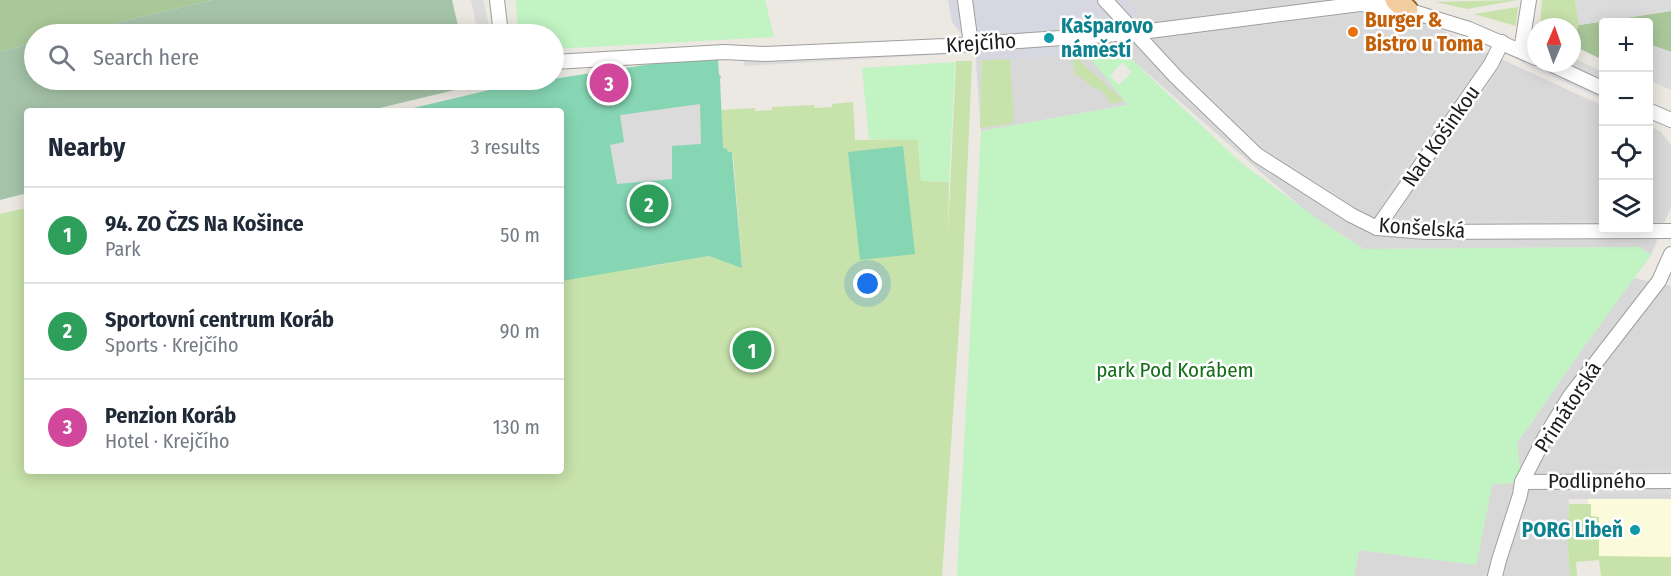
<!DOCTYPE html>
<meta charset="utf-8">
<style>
:root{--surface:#fff;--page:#f2f2f3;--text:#1f2937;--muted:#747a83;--line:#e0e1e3;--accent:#7c3aed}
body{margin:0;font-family:"Fira Sans Condensed",sans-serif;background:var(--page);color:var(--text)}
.controls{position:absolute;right:18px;top:18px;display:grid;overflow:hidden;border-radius:6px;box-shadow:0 3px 15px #0003}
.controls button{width:54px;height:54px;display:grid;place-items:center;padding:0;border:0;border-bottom:2px solid var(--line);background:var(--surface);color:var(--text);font:30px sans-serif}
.compass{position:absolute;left:1527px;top:18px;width:54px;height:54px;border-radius:50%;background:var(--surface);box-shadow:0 3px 15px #0003;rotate:2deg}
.you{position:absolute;left:868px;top:284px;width:21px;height:21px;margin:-15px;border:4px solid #fff;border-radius:50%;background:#1a73e8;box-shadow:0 0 0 9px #1a73e833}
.badge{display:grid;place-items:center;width:39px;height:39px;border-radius:50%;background:var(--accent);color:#fff;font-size:20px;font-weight:700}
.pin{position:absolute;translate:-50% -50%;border:3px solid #fff;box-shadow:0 2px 6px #0006}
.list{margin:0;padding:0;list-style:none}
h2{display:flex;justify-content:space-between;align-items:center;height:78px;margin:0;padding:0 24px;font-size:26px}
h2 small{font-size:20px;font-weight:400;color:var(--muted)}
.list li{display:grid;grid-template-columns:39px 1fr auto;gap:18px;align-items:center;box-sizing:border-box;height:96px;padding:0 24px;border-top:2px solid var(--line)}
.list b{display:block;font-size:22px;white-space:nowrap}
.list p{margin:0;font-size:20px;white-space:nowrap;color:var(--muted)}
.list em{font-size:20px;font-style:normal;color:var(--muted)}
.icon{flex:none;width:33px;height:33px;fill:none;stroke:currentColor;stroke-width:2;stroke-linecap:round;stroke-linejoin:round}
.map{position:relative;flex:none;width:1671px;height:576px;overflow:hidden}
.search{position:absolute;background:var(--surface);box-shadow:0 3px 15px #0003;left:24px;top:24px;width:540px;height:66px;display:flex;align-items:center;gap:15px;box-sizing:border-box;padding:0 21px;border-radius:33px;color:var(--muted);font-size:22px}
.panel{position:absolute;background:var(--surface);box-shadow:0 3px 15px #0003;left:24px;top:108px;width:540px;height:366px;border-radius:6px}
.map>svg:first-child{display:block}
.residential{fill:#d9d8d8}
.education{fill:#fbfadb}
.grass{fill:#c8e2ab}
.forest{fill:#a9c89a}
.cemetery{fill:#a5c3a8}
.park{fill:#c1f3c3;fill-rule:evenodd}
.pitch{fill:#86d5b3}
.parking{fill:#dbdbdb}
.plaza{fill:#d6d7e1}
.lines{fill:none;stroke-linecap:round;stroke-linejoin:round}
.minor-casing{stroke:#9f9f9f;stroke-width:16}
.primary-casing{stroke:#86590d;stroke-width:24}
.minor{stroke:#fff;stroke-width:14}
.primary{stroke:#f3cca0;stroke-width:21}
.food-dot{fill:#e8710a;stroke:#fff;stroke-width:2}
.culture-dot{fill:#0f9aa8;stroke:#fff;stroke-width:2}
.labels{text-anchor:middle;stroke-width:5;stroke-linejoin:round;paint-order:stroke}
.food-label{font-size:21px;font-weight:bold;fill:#c56008;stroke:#fff;text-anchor:start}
.culture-label{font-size:21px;font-weight:bold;fill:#0d838f;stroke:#fff;text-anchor:start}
.street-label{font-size:21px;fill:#1b1b1b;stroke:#fff}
.park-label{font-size:21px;fill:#156e19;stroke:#fff}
</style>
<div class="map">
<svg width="1671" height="576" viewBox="0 0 1671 576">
<rect width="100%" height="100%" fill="#ece8e2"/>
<g class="residential">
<path d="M969,0H1381L1486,52L1603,106L1604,230H1648L1649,126L1660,131L1671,145V207L1651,255L1639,247L1364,249L1308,213L1130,58H1091L1128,105L981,131L973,19Z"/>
<path d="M1634,278L1671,286V499H1569L1567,538L1570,576H1354L1359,550L1476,565L1492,485L1517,443L1583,348Z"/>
</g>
<path class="education" d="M1588,499H1671V559L1590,558Z"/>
<g class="grass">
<path d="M1518,0L1467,9L1436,2Z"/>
<path d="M1542,0H1575L1579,25L1572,40V27H1540Z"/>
<path d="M1518,7L1516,26L1474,14Z"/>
<path d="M1073,55L1124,101L1112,104L1107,99L1108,97L1098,88L1096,90L1079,76H1075Z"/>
<path d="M1010,59L1014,123L980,128L982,60Z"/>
<path d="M956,61H972L963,268L942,576H0V214L27,208V471H561V274L652,266L709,256L742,267L733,154L723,149L721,110L755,108V111L772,110V107L814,105L815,108L832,107V104L853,102L855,140L918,139L921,181L949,182L948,234Z"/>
<path d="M1569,504H1591V516L1599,517V556L1671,557V576H1601L1599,560L1576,562L1577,576H1570L1567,538Z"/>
</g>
<g class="forest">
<path d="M0,0H212L70,34H34V43L0,52Z"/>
<path d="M1671,11V52L1649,44L1648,22H1604L1603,53L1601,59L1572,45V40L1579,25Z"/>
</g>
<g class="cemetery">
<path d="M212,0H452L460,34H70Z"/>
<path d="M34,43V80H483L484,83L367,111H27V193L0,200V52Z"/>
</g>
<g class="park">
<path d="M516,0H765L774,37L554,49V34H518Z"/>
<path d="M1090,58H1130L1241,163L1326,225L1364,249L1639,247L1651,255L1583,348L1517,443L1522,482L1492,485L1476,565L1359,550L1354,576H957L981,131L1128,105ZM1122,62L1132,72L1119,85L1110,76Z"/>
<path d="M955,62L949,182L921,181L918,140L869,139L862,68Z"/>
</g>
<g class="pitch">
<path d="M718,58L719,75L721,76L720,79L723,148L727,149L728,152H732L742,268L709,256L561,281V111H401L506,86L665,62Z"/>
<path d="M903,146L915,254L860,260L848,152Z"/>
</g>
<g class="parking">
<path d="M471,0H483L491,34H478Z"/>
<path d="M1575,0H1671V11L1579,25Z"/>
<path d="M1373,7L1416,20L1415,25L1373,13L1190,33V28Z"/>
<path d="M1648,44L1671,52V90L1649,80Z"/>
<path d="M1065,47L744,66V58Z"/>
<path d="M1523,55L1603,92V100L1521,62Z"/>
<path d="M1572,57L1603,72V80L1566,63H1572Z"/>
<path d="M1498,65L1501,69L1412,193L1406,188Z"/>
<path d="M1479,67L1483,71L1386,202L1382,198Z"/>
<path d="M1191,78L1264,147L1340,196L1337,200L1262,152L1186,83Z"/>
<path d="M1183,88L1332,207L1329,211L1243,154L1179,93Z"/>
<path d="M700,104L701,144L672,146V179L617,184L610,145L624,142L620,115Z"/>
<path d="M1419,220H1604L1603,226H1418Z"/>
<path d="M1649,305L1564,421L1559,419Z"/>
<path d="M1671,468V473L1567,474L1569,470Z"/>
<path d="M1562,484L1671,486V494H1557Z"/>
</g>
<path class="plaza" d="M948,0H1128L1137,9L1130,58H1090L1073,55L982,60L952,22Z"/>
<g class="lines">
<g class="minor-casing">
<g id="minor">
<path d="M497,0L501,34"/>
<path d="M965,0L971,44"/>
<path d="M1105,0L1176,77L1257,155L1351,215L1377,228L1426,232L1671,231"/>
<path d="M1521,51L1529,0"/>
<path d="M554,62L724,52L765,54L945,46L1134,33L1360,4L1407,10L1469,29L1536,58"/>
<path d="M1548,63L1604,89"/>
<path d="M1648,110L1671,120"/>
<path d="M1377,228L1491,64L1502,42"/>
<path d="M1522,482L1671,481"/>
<path d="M1495,576L1499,560L1520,495L1522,482L1545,437L1570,396L1659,281L1671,254"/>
</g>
</g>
<g class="primary-casing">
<path id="primary" d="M1396,0L1407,10"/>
</g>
<use href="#minor" class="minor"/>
<use href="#primary" class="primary"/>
</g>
<circle class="food-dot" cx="1353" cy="32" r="6"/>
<g class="culture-dot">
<circle cx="1049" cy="38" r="6"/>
<circle cx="1635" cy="530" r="6"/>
</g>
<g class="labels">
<g class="food-label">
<text x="1365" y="27">Burger &amp;<tspan x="1365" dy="24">Bistro u Toma</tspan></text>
</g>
<g class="culture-label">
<text x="1061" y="33">Kašparovo<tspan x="1061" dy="24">náměstí</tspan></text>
<text x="1623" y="537" text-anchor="end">PORG Libeň</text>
</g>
<g class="street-label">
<text transform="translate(981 43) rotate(-4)" y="7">Krejčího</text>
<text transform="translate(1441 136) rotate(-55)" y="7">Nad Košinkou</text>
<text transform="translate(1422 228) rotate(4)" y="7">Konšelská</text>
<text transform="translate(1568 407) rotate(-57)" y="7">Primátorská</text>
<text x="1597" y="488">Podlipného</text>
</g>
<g class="park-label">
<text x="1175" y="377">park Pod Korábem</text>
</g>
</g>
</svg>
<div class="controls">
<button>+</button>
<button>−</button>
<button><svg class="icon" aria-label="locate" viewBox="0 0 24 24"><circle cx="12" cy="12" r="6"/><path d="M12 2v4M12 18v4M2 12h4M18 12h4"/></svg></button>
<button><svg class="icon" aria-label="layers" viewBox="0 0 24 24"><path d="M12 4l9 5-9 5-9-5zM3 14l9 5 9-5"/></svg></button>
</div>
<svg class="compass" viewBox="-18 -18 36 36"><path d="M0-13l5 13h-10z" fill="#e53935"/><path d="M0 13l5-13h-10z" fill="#747a83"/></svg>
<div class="you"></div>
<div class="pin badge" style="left:752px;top:350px;background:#2e9e5b">1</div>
<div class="pin badge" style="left:649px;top:204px;background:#2e9e5b">2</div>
<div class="pin badge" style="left:609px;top:83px;background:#d1479c">3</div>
<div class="search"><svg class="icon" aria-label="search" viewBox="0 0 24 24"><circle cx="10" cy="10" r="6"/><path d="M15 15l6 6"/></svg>Search here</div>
<section class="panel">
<h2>Nearby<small>3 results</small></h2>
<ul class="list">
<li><span class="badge" style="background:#2e9e5b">1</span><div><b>94. ZO ČZS Na Košince</b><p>Park</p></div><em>50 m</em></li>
<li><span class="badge" style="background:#2e9e5b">2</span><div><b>Sportovní centrum Koráb</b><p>Sports · Krejčího</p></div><em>90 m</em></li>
<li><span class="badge" style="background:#d1479c">3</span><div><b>Penzion Koráb</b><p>Hotel · Krejčího</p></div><em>130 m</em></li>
</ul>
</section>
</div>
